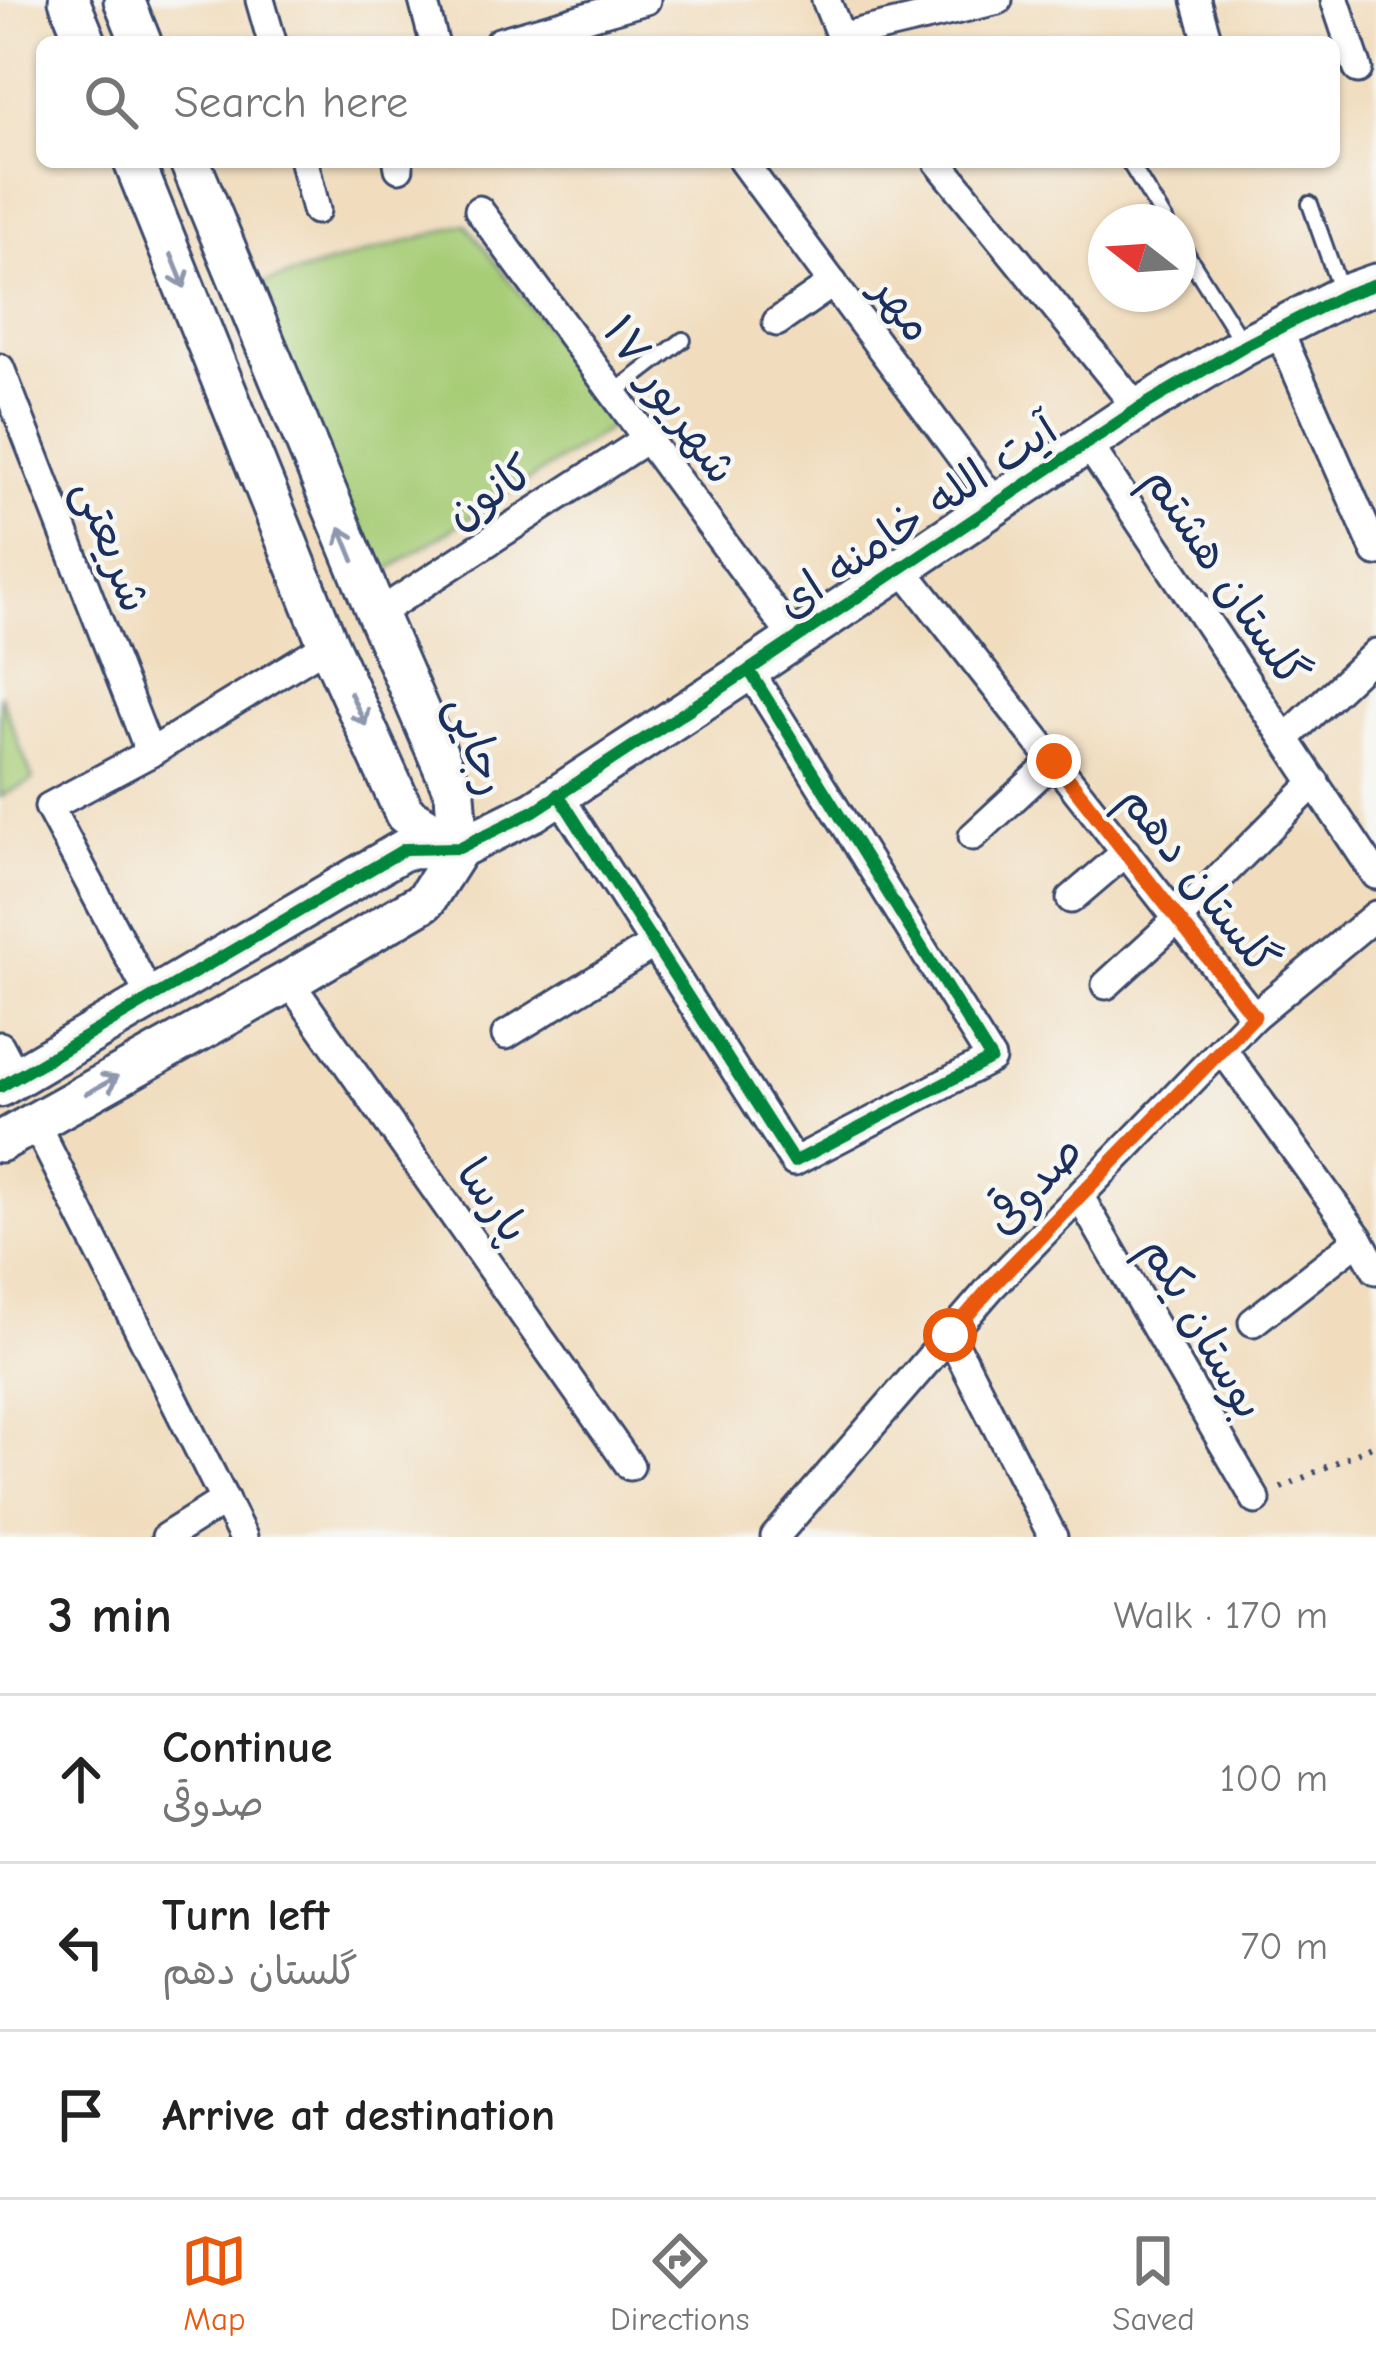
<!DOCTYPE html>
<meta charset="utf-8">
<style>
:root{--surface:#fff;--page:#f6f6f6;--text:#222;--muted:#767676;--line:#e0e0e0;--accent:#ea580c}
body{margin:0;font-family:"Comic Neue","Playpen Sans Arabic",sans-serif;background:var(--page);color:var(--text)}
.compass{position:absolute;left:1088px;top:204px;width:108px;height:108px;border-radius:50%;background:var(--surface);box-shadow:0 3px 9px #0004;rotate:287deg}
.stop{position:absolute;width:36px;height:36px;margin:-27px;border:9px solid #ea580c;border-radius:50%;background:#fff}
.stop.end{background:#ea580c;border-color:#fff;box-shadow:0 3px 12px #0008}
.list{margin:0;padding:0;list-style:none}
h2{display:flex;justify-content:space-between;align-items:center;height:156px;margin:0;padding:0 48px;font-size:51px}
h2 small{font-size:39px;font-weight:400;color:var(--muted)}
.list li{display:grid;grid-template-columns:78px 1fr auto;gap:36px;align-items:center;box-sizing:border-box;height:168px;padding:0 48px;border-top:3px solid var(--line)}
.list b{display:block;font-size:45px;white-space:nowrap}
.list p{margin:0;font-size:39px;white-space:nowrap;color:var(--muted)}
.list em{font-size:39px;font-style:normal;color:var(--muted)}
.icon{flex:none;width:66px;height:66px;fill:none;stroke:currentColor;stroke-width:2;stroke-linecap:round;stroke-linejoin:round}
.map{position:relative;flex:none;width:1376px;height:1537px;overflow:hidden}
.search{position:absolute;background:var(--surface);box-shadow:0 3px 9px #0004;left:36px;right:36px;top:36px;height:132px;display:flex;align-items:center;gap:30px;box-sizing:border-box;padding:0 42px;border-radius:18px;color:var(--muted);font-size:45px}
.sheet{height:660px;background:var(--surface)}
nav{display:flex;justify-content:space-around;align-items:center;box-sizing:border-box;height:168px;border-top:3px solid var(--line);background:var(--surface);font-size:33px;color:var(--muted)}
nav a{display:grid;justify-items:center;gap:6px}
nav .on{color:var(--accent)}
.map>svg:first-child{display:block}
.green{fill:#a7cd77;stroke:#617e6a;stroke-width:3}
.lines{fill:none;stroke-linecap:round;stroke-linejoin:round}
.lane-casing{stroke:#3b496c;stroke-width:20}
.street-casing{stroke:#3b496c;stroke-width:33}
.secondary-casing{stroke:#3b496c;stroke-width:45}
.path{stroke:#3b496c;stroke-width:6;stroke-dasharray:3 9;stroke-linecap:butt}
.lane{stroke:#fff;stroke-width:14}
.street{stroke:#fff;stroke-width:27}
.secondary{stroke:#fff;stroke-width:39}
.cycleway-casing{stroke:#f6f6f2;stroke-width:20}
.cycleway{stroke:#00873e;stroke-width:12}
.oneway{stroke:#8d97ae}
.route{stroke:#ea580c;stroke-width:15}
.labels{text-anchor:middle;stroke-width:9;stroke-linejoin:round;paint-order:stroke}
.street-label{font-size:45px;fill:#1b2f5e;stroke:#f6f6f2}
</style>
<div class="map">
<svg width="1376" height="1537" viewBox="0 0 1376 1537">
<rect width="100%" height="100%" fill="#f6f6f2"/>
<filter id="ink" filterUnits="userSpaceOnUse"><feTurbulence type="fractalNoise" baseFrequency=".00833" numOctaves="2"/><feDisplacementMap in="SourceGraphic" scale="24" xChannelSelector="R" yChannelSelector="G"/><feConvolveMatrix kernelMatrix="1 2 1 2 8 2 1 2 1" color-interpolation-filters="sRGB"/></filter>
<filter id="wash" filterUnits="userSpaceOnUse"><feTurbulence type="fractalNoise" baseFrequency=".004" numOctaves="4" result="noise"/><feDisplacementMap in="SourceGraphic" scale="48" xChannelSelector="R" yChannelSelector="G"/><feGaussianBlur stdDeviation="2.7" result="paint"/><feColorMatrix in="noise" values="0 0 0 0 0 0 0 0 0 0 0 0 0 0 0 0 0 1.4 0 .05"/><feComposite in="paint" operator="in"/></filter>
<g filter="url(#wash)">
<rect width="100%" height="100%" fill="#f1ddbe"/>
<g class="green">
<path d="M466,224L619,422L366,584L254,286Z"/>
<path d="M0,694L33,780L0,797Z"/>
</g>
</g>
<g filter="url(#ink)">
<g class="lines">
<g class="lane-casing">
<g id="lane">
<path d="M1129,162L1166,222"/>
<path d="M1310,204L1341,292"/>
<path d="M1178,240L1242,342"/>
<path d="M615,392L683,340"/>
</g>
</g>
<g class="street-casing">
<g id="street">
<path d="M260,0L272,42"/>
<path d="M423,0L434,42"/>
<path d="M826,0L843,42"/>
<path d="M1196,0L1208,42"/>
<path d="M1335,0L1358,69"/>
<path d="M840,37L998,0"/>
<path d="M499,42L646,0"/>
<path d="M304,162L316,210"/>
<path d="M398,162L399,168"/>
<path d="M743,162L997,505"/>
<path d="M938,162L1138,409"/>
<path d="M479,210L794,639"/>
<path d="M777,322L833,283"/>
<path d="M1278,329L1376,552"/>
<path d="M0,368L150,753"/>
<path d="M1088,444L1376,875"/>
<path d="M902,568L1254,1016"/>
<path d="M377,614L648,438"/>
<path d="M1286,738L1376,653"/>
<path d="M558,794L794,1162L991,1059L749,670"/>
<path d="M973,836L1054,761"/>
<path d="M1071,899L1126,852"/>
<path d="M289,981L630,1466"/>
<path d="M1106,985L1178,919L1315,782"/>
<path d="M152,1000L49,807L150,753L328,644"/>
<path d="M506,1035L654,944"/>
<path d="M0,1046L17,1078"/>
<path d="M1223,1050L1359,1239L1376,1270"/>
<path d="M35,1123L243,1537"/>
<path d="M1080,1197L1256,1500"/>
<path d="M1253,1322L1359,1239"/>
<path d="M950,1335L1053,1537"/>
<path d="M166,1537L225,1500"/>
<path d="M775,1537L992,1286L1254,1016L1376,915"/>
</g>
</g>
<g class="secondary-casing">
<g id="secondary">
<path d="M69,0L86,42"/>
<path d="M124,0L141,42"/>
<path d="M134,162L328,644L405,814L459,848"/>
<path d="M190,162L377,614L455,794L459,848"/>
<path d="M0,1087L405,849L459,848L534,811L749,670L1138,409L1244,346L1342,296L1376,284"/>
<path d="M0,1142L289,981L425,901L459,848"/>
</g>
</g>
<path class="path" d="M1281,1488L1376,1444"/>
<use href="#lane" class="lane"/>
<use href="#street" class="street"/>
<use href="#secondary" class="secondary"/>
<g class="cycleway-casing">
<g id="cycleway">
<path d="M558,794L794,1162L991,1059L749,670"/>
<path d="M0,1087L405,849L459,848L534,811L749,670L1138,409L1244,346L1342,296L1376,284"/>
</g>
</g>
<use href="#cycleway" class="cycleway"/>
</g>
<defs><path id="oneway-shaft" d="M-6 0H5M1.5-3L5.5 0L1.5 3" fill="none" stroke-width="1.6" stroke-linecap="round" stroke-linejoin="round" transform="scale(3)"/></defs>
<g class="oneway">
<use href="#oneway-shaft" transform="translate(178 271) rotate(68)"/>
<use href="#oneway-shaft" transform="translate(347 544) rotate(-112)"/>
<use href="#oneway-shaft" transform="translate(358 709) rotate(65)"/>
<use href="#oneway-shaft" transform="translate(102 1085) rotate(-29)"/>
</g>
</g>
<g class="lines" filter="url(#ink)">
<path class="route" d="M950,1335L992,1286L1254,1016L1054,761"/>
</g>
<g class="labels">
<g class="street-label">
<text transform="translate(904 308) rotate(53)" y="16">مهر</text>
<text transform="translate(671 399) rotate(54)" y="16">۱۷ شهریور</text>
<text transform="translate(489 491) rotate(-33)" y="16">کانون</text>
<text transform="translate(916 515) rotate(-34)" y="16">آیت الله خامنه ای</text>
<text transform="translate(114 545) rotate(69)" y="16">شریعتی</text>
<text transform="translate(1227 576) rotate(56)" y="16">گلستان هشتم</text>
<text transform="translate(479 745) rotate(71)" y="16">رجایی</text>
<text transform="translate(1200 879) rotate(52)" y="16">گلستان دهم</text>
<text transform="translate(1033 1184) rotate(-46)" y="16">صدوقی</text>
<text transform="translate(494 1200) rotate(55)" y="16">پارسا</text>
<text transform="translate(1204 1327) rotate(60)" y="16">بوستان یکم</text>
</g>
</g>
</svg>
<svg class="compass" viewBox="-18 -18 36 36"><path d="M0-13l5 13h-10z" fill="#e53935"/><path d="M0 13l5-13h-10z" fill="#767676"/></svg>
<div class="stop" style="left:950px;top:1335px"></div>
<div class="stop end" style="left:1054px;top:761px"></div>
<div class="search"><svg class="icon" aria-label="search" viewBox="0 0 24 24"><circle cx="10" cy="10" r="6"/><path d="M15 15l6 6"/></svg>Search here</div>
</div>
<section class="sheet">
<h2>3 min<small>Walk · 170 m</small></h2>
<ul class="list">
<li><svg class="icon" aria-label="ahead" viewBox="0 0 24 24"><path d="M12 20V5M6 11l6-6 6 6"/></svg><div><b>Continue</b><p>صدوقی</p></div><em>100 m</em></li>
<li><svg class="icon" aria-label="left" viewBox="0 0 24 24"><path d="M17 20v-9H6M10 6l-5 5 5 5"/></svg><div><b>Turn left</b><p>گلستان دهم</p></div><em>70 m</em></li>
<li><svg class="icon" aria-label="arrive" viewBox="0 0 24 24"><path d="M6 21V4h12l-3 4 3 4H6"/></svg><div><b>Arrive at destination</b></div></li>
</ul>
</section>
<nav>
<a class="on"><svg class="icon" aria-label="map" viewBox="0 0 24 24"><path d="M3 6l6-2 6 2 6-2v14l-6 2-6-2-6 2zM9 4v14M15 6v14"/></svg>Map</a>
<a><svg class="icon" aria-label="directions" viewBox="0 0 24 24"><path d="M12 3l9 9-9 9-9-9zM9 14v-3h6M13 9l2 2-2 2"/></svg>Directions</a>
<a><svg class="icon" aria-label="saved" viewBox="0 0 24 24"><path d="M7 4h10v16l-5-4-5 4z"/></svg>Saved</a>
</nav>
